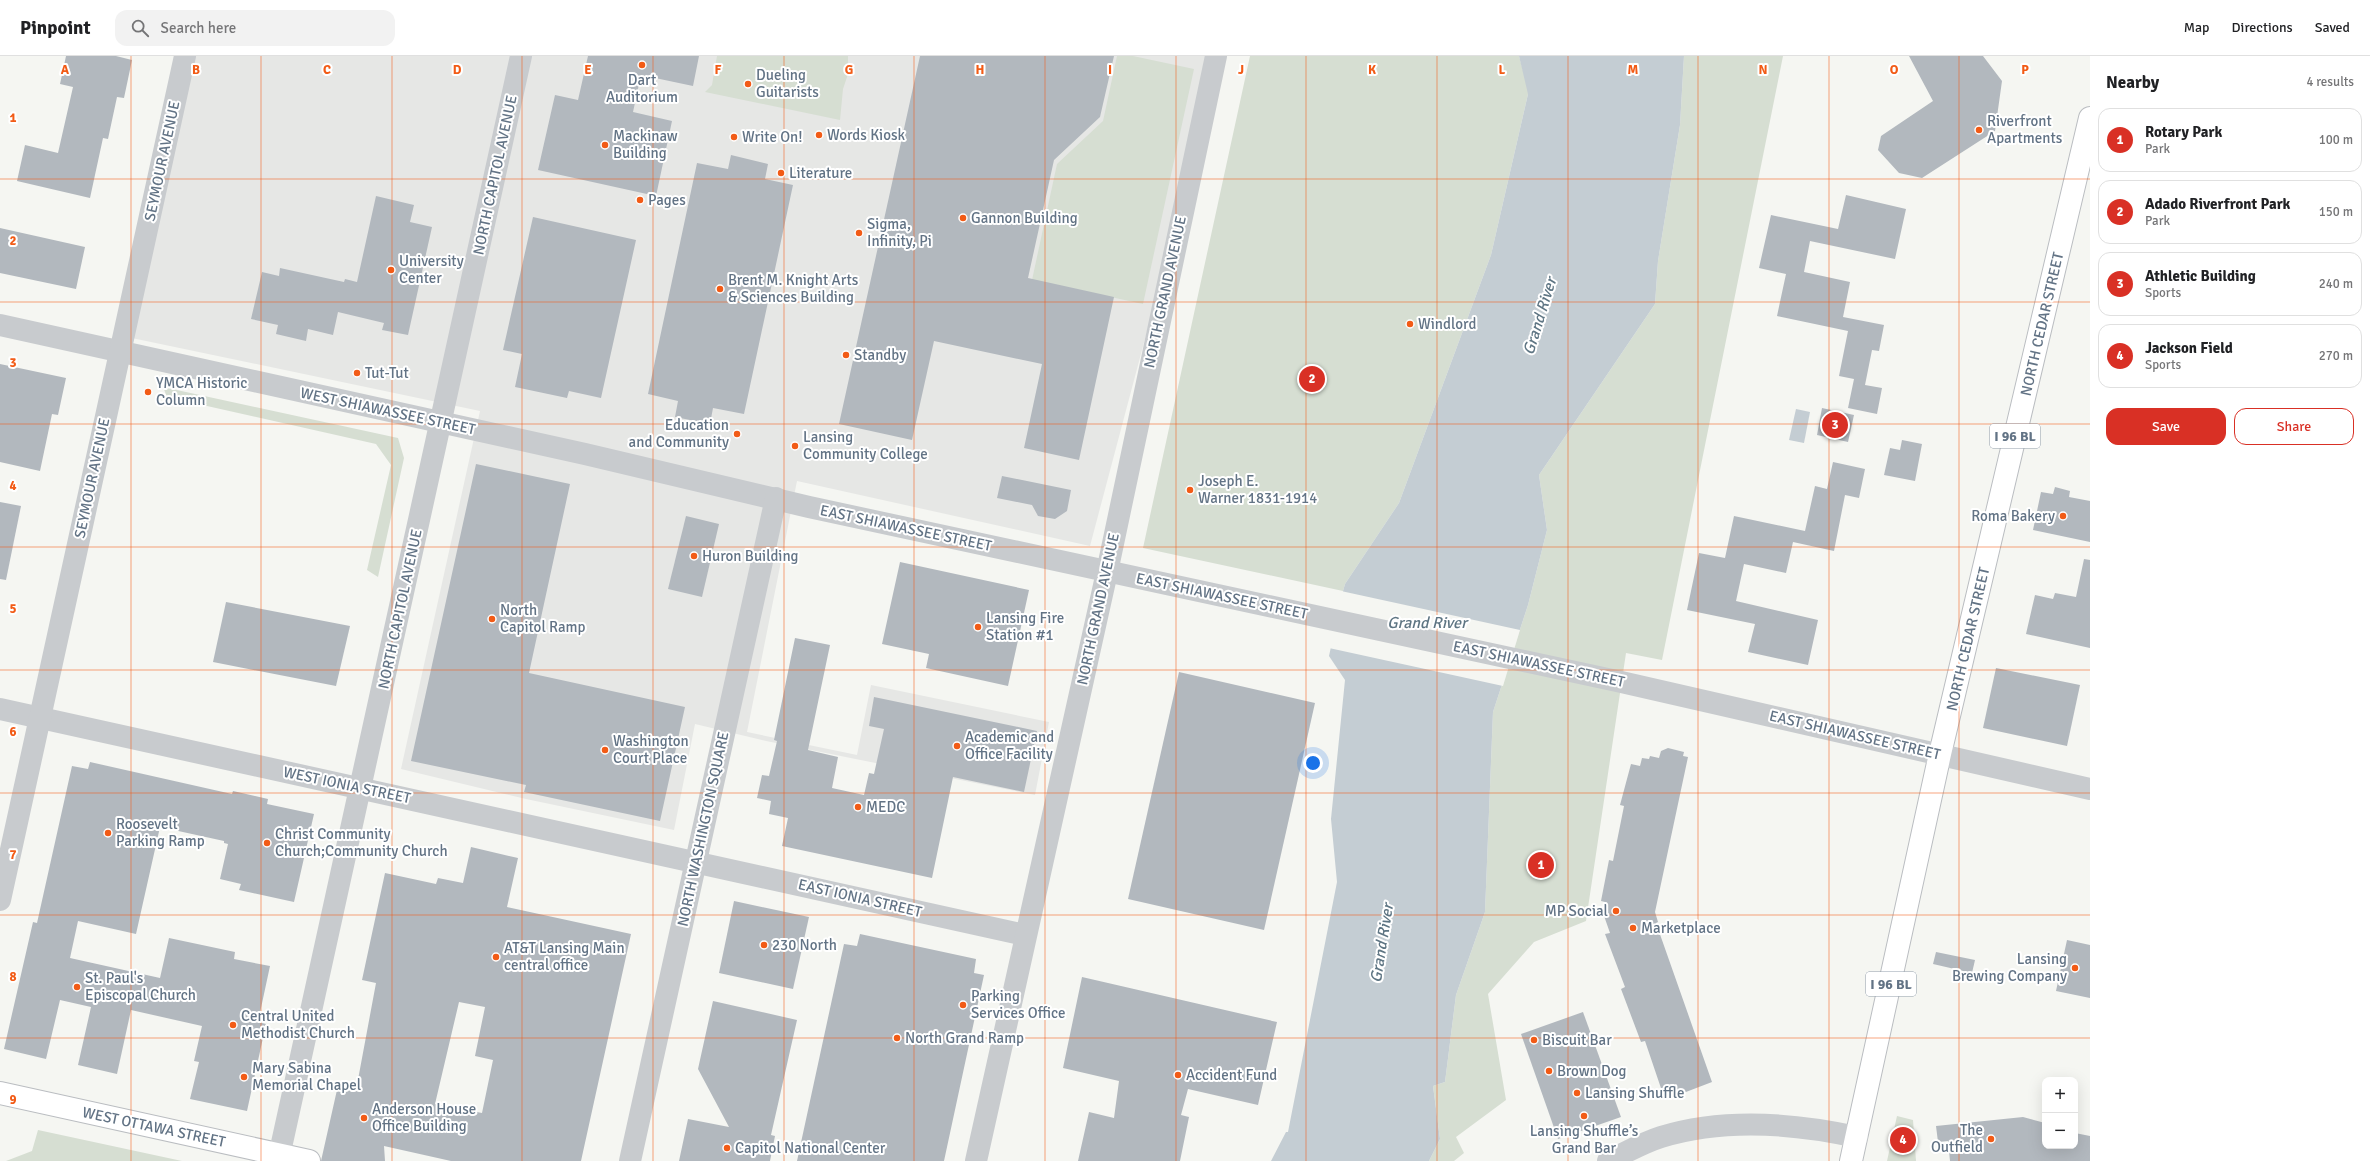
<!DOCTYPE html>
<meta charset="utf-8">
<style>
:root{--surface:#fff;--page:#f2f2f2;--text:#202124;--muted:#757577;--line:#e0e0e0;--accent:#d93025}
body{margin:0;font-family:Signika,sans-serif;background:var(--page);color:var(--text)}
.controls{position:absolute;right:12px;bottom:12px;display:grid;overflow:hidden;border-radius:8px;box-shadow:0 4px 16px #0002}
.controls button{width:36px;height:36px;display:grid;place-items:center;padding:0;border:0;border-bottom:1px solid var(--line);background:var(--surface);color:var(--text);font:20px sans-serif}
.you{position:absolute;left:1313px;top:707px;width:14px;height:14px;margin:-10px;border:3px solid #fff;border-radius:50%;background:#1a73e8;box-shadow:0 0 0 6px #1a73e833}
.badge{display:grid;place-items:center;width:26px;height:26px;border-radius:50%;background:var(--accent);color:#fff;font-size:13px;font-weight:700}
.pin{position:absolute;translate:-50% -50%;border:2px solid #fff;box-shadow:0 1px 4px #0006}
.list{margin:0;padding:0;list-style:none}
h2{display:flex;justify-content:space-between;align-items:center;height:52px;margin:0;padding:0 16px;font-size:17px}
h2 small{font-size:13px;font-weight:400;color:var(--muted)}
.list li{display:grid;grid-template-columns:26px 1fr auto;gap:12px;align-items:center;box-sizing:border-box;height:64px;margin:0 8px 8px;padding:0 8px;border:1px solid var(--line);border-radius:12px}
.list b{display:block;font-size:15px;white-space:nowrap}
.list p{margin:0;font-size:13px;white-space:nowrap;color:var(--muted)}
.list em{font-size:13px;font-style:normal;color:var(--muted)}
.actions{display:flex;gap:8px;padding:12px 16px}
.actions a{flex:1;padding:9px 0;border:1px solid var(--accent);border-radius:12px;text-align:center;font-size:14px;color:var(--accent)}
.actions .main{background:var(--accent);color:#fff}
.icon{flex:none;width:22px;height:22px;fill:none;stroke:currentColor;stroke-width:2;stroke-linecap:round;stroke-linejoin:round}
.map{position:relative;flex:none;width:2090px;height:1105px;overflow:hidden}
header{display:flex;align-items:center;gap:24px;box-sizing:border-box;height:56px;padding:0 20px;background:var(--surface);border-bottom:1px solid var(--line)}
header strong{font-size:19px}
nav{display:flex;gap:22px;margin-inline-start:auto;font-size:14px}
.search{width:280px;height:36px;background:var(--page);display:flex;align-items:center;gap:10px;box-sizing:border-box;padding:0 14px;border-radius:12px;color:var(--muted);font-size:15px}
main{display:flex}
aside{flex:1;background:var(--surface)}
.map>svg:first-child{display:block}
.built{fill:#e6e7e5}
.green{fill:#d6ded2}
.water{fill:#c4cdd3}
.pier{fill:#f5f6f2}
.building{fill:#b2b8be;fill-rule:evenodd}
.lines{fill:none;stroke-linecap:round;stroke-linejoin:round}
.major-casing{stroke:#babdc1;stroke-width:24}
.minor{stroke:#c8cbce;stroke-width:22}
.major{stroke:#fff;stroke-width:22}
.grid{fill:none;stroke:#f25b16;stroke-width:1;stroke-opacity:0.55}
.poi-dot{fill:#f25b16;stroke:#fff;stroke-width:1.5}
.labels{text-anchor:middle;stroke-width:4;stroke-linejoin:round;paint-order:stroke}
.shield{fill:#fff;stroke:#919daa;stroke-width:1}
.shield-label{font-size:14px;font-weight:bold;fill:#627385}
.poi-label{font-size:15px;fill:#627385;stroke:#fff;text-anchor:start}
.street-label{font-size:15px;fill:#627385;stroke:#fff}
.water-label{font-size:16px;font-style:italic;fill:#5e7583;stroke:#fff}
.grid-label{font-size:13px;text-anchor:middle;font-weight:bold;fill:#f25b16;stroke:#fff;stroke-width:4;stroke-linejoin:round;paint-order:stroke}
</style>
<header>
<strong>Pinpoint</strong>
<div class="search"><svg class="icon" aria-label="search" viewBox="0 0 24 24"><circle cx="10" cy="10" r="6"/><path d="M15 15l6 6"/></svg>Search here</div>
<nav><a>Map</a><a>Directions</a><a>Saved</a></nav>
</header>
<main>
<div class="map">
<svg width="2090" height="1105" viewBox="0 0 2090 1105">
<rect width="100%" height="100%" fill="#f5f6f2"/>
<path class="built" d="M193,0H1220L1090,490L797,425L747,676L857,699L871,629L1049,666L1035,739L766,685L695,668L674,774L526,743L401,713L480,355L127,281Z"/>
<g class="green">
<path d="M717,0H848V18L843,33L840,64L705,36L712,29Z"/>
<path d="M1117,0H1133L1194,13L1143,248L1032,224L1057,108L1103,65Z"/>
<path d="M1250,0H1519L1524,18L1550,0L1528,38L1491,199L1399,447L1345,528L1343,535L1143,492Z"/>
<path d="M1684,0H1783L1662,604L1626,597L1586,865L1534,886L1488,938L1506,1044L1456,1081L1464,1097L1454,1105H1429L1440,1083L1433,1030L1445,1026L1456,939L1485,856L1493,656L1528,549L1547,474L1539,419L1655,248L1658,205L1680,69Z"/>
<path d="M163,331L398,382L404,402L378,521L367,514L391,409L376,388L167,341Z"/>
<path d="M1897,1060L1913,1064L1916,1105H1887Z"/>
<path d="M38,1074L182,1105H6L32,1095Z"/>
</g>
<g class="water">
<path d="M1519,0H1684L1680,69L1658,205L1655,248L1539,419L1547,474L1528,549L1493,656L1485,856L1456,939L1445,1026L1433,1030L1440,1083L1429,1105H1271L1286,1076H1288L1337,826L1331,763L1345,624L1329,600L1343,535L1345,528L1399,447L1491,199L1528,38Z"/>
<path d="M1796,353L1810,356L1804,387L1789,384Z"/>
</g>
<path class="pier" d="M1341,535L1520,574L1503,630L1329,592Z"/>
<g class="building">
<path d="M66,0H116L132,4L124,42L117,41L108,83L103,82L90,142L17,125L25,89L58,97L73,31L60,28Z"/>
<path d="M588,0H699L693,30L641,19L633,56L672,65L656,140L538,114L555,39L578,44Z"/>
<path d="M920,0H1114L1100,61L1054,104L1028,222L1114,241L1079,404L1024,392L1042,308L934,285L912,384L839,368Z"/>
<path d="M1909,0H1983L2002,25L1995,75L1922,122L1899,117L1878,94L1881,80L1933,45Z"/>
<path d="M731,99L768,108L765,123L793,129L744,358L713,352L710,368L675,361L678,345L648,338L697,107L728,113Z"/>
<path d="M1846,139L1906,153L1895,203L1810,185L1804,216L1850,226L1843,261L1884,269L1879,295L1872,294L1865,329L1882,332L1877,358L1848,352L1854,323L1839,320L1848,275L1777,260L1786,218L1759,212L1771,159L1838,173Z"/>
<path d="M376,140L414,149L410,166L432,171L408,279L382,274L384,267L338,256L333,279L308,273L306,285L276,278L278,269L251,263L262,216L279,220L280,212L344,226L345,223L357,226Z"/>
<path d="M533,161L636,184L601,342L569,335L567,342L515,331L522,298L503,294Z"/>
<path d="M0,172L85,191L76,233L0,217Z"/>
<path d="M0,308L66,322L58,359L52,358L40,415L0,406Z"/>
<path d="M1822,352L1854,359L1848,386L1817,379Z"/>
<path d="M1902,384L1922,388L1915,425L1884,419L1890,392L1900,394Z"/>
<path d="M1833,406L1865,413L1859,442L1845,439L1834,495L1793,486L1786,517L1744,508L1736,545L1818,564L1808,609L1748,596L1755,568L1687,554L1699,497L1725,502L1734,460L1805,475L1815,430L1827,433Z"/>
<path d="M476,408L570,428L529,617L685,651L660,765L524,736L526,729L411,705Z"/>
<path d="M1002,420L1071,434L1067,455L1055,463L1038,460L1032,449L997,442Z"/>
<path d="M2055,431L2070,435L2069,441L2090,445V486L2033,474L2041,436L2053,438Z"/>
<path d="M0,446L21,450L6,524L0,523Z"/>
<path d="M686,460L719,468L702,541L668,533Z"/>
<path d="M2084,503L2090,504V592L2026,578L2035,539L2053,543L2055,537L2076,541Z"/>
<path d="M900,506L1029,534L1008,630L926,612L929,598L882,588Z"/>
<path d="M226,546L350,570L336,630L213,606Z"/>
<path d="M795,582L830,589L808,694L838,701L832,732L864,739L869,717L874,718L884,673L869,670L874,641L1037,675L1024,736L953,721L932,822L782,790L788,762L769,758L771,745L757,742L762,719L769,720L777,685L774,684Z"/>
<path d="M1996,612L2080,629L2067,690L1983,672Z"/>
<path d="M1179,616L1315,647L1264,874L1128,843Z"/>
<path d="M1668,692L1684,696L1683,700L1688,701L1655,856L1658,866L1656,867L1712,1026L1665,1044L1645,985L1641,986L1621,933L1625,931L1605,878L1610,877L1603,857L1605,846L1601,845L1609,804L1613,805L1624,750L1620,749L1631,708L1640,710L1642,702L1649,703L1650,700L1659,702L1661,695Z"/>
<path d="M90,706L232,738L233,735L268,743L267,748L314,758L294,846L239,834L241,828L220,823L228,788L224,787V785L160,771L136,878L78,865L70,902L160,922L169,882L235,896L234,903L270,910L258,966L266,968L247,1055L190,1043L199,1006L194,1005L202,970L131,954L117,1018L78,1009L91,951L60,944L46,1003L4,993L33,866L37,867L72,710L88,713Z"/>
<path d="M471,791L518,802L507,851L631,878L581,1105H451L384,1090L385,1105H321L339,1025L357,1029L376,927L362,924L385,817L436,828L438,822L463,827ZM459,946L485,951L475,1000L493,1004L482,1057L435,1048Z"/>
<path d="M734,845L809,861L793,933L719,917Z"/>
<path d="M860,878L976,903L974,917L984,919L944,1105H797L844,888L857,890Z"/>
<path d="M2067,884L2090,889V942L2056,935Z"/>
<path d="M1936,896L1975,904L1972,917L1933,908Z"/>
<path d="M1082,921L1277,966L1258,1049L1188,1033L1181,1059L1189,1061L1180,1105H1078L1089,1056L1114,1062L1119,1025L1063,1012Z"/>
<path d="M713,945L797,964L771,1079L775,1080L770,1105H679L688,1063L729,1071L698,1013Z"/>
<path d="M1583,956L1621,1061L1558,1083L1521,978Z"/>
<path d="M2023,1061L2045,1067V1090H2075V1077L2090,1080V1105H1950L1948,1085L1938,1086L1936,1070Z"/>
</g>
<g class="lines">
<g class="major-casing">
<g id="major">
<path d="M0,1037L309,1105"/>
<path d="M1851,1105L1940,698L2090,62"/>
</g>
</g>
<g class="minor">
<path d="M0,269L585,398L809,451L1617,625L2090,733"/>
<path d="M0,653L1025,879"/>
<path d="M0,844L185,0"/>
<path d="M278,1105L521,0"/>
<path d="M630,1105L776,442"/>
<path d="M976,1105L1107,516L1216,0"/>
<path d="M1608,1105C1625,1097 1642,1087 1661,1081C1723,1062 1793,1067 1857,1081"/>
</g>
<use href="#major" class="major"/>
</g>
<path class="grid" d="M131,0V1105M261,0V1105M392,0V1105M522,0V1105M653,0V1105M784,0V1105M914,0V1105M1045,0V1105M1176,0V1105M1306,0V1105M1437,0V1105M1568,0V1105M1698,0V1105M1829,0V1105M1959,0V1105M0,123H2090M0,246H2090M0,368H2090M0,491H2090M0,614H2090M0,737H2090M0,859H2090M0,982H2090"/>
<g class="poi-dot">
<circle cx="642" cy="9" r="4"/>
<circle cx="748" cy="28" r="4"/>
<circle cx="1979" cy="74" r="4"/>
<circle cx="819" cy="79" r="4"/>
<circle cx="734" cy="81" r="4"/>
<circle cx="605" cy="89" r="4"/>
<circle cx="781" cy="117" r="4"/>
<circle cx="640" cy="144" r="4"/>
<circle cx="963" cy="162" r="4"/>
<circle cx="859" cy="177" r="4"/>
<circle cx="391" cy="214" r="4"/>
<circle cx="720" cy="233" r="4"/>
<circle cx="1410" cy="268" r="4"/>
<circle cx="846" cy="299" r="4"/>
<circle cx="357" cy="317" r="4"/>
<circle cx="148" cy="336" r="4"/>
<circle cx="737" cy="378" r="4"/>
<circle cx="795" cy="390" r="4"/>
<circle cx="1190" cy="434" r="4"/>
<circle cx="2063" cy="460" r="4"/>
<circle cx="694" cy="500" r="4"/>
<circle cx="492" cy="563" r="4"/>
<circle cx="978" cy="571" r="4"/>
<circle cx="957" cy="690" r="4"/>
<circle cx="605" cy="694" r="4"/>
<circle cx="858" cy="751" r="4"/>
<circle cx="108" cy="777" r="4"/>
<circle cx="267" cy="787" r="4"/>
<circle cx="1616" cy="855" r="4"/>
<circle cx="1633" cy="872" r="4"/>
<circle cx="764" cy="889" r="4"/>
<circle cx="496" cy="901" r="4"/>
<circle cx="2075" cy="912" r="4"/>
<circle cx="77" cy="931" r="4"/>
<circle cx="963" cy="949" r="4"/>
<circle cx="233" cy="969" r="4"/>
<circle cx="897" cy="982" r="4"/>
<circle cx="1534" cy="984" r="4"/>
<circle cx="1549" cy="1015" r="4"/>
<circle cx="1178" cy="1019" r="4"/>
<circle cx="244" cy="1021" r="4"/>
<circle cx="1577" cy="1037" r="4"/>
<circle cx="1584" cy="1060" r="4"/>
<circle cx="364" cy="1062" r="4"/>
<circle cx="1991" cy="1083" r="4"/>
<circle cx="727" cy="1092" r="4"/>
</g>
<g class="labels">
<g class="shield">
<rect x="1990" y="368" width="50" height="24" rx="3"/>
<rect x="1866" y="916" width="50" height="24" rx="3"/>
</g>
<g class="shield-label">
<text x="2015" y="385">I 96 BL</text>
<text x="1891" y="933">I 96 BL</text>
</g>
<g class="poi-label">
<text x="756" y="24">Dueling<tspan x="756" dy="17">Guitarists</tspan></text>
<text x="642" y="29" text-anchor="middle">Dart<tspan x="642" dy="17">Auditorium</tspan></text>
<text x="1987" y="70">Riverfront<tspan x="1987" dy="17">Apartments</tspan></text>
<text x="827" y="84">Words Kiosk</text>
<text x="613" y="85">Mackinaw<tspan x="613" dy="17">Building</tspan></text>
<text x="742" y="86">Write On!</text>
<text x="789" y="122">Literature</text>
<text x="648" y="149">Pages</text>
<text x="971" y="167">Gannon Building</text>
<text x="867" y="173">Sigma,<tspan x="867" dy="17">Infinity, Pi</tspan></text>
<text x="399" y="210">University<tspan x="399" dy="17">Center</tspan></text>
<text x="728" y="229">Brent M. Knight Arts<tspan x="728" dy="17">&amp; Sciences Building</tspan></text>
<text x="1418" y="273">Windlord</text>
<text x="854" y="304">Standby</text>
<text x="365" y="322">Tut-Tut</text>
<text x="156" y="332">YMCA Historic<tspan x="156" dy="17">Column</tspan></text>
<text x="729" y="374" text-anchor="end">Education<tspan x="729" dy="17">and Community</tspan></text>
<text x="803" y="386">Lansing<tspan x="803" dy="17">Community College</tspan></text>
<text x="1198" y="430">Joseph E.<tspan x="1198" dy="17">Warner 1831-1914</tspan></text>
<text x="2055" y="465" text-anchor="end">Roma Bakery</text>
<text x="702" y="505">Huron Building</text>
<text x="500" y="559">North<tspan x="500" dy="17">Capitol Ramp</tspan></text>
<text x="986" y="567">Lansing Fire<tspan x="986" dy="17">Station #1</tspan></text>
<text x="965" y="686">Academic and<tspan x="965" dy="17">Office Facility</tspan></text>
<text x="613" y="690">Washington<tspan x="613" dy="17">Court Place</tspan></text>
<text x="866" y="756">MEDC</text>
<text x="116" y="773">Roosevelt<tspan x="116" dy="17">Parking Ramp</tspan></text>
<text x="275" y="783">Christ Community<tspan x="275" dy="17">Church;Community Church</tspan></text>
<text x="1608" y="860" text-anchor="end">MP Social</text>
<text x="1641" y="877">Marketplace</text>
<text x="772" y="894">230 North</text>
<text x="504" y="897">AT&amp;T Lansing Main<tspan x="504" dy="17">central office</tspan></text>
<text x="2067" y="908" text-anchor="end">Lansing<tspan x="2067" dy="17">Brewing Company</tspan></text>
<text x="85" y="927">St. Paul's<tspan x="85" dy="17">Episcopal Church</tspan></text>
<text x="971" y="945">Parking<tspan x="971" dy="17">Services Office</tspan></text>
<text x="241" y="965">Central United<tspan x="241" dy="17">Methodist Church</tspan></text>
<text x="905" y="987">North Grand Ramp</text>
<text x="1542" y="989">Biscuit Bar</text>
<text x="252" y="1017">Mary Sabina<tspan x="252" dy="17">Memorial Chapel</tspan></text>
<text x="1557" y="1020">Brown Dog</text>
<text x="1186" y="1024">Accident Fund</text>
<text x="1585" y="1042">Lansing Shuffle</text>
<text x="372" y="1058">Anderson House<tspan x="372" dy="17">Office Building</tspan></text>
<text x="1983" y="1079" text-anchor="end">The<tspan x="1983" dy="17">Outfield</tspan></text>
<text x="1584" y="1080" text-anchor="middle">Lansing Shuffle’s<tspan x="1584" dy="17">Grand Bar</tspan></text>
<text x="735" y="1097">Capitol National Center</text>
</g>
<g class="street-label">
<text transform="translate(162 105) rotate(-78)" y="5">SEYMOUR AVENUE</text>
<text transform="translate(495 119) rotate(-78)" y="5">NORTH CAPITOL AVENUE</text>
<text transform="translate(1165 236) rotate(-78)" y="5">NORTH GRAND AVENUE</text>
<text transform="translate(2042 268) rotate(-77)" y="5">NORTH CEDAR STREET</text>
<text transform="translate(388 355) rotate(12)" y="5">WEST SHIAWASSEE STREET</text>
<text transform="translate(92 422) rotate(-78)" y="5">SEYMOUR AVENUE</text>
<text transform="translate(906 472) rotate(12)" y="5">EAST SHIAWASSEE STREET</text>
<text transform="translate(1222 540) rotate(12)" y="5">EAST SHIAWASSEE STREET</text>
<text transform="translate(400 553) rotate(-78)" y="5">NORTH CAPITOL AVENUE</text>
<text transform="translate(1098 553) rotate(-78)" y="5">NORTH GRAND AVENUE</text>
<text transform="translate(1968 583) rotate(-77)" y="5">NORTH CEDAR STREET</text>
<text transform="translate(1539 608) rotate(12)" y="5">EAST SHIAWASSEE STREET</text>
<text transform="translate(1855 679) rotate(13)" y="5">EAST SHIAWASSEE STREET</text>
<text transform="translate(347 729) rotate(12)" y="5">WEST IONIA STREET</text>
<text transform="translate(703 773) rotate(-78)" y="5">NORTH WASHINGTON SQUARE</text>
<text transform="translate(860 842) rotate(13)" y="5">EAST IONIA STREET</text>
<text transform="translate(154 1071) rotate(12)" y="5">WEST OTTAWA STREET</text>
</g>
<g class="water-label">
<text transform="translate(1539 260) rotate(-73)" y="6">Grand River</text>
<text x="1427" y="572">Grand River</text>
<text transform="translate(1381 887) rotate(-81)" y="6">Grand River</text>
</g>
</g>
<g class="grid-label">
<text x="65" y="18">A</text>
<text x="196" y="18">B</text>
<text x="327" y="18">C</text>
<text x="457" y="18">D</text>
<text x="588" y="18">E</text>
<text x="718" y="18">F</text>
<text x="849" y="18">G</text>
<text x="980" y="18">H</text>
<text x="1110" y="18">I</text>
<text x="1241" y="18">J</text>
<text x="1372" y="18">K</text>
<text x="1502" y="18">L</text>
<text x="1633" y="18">M</text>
<text x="1763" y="18">N</text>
<text x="1894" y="18">O</text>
<text x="2025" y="18">P</text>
<text x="13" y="66">1</text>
<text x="13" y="189">2</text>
<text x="13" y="311">3</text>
<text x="13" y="434">4</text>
<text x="13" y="557">5</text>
<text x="13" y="680">6</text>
<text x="13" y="803">7</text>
<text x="13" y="925">8</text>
<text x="13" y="1048">9</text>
</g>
</svg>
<div class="controls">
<button>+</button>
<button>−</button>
</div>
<div class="you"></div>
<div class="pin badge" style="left:1541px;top:809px">1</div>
<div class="pin badge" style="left:1312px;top:323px">2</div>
<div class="pin badge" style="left:1835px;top:369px">3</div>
<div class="pin badge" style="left:1903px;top:1084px">4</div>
</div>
<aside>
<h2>Nearby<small>4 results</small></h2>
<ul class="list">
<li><span class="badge">1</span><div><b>Rotary Park</b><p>Park</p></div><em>100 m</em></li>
<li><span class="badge">2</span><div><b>Adado Riverfront Park</b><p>Park</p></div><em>150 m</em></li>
<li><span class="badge">3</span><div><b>Athletic Building</b><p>Sports</p></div><em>240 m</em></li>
<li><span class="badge">4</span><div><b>Jackson Field</b><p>Sports</p></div><em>270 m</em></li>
</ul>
<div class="actions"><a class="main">Save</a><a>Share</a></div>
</aside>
</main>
